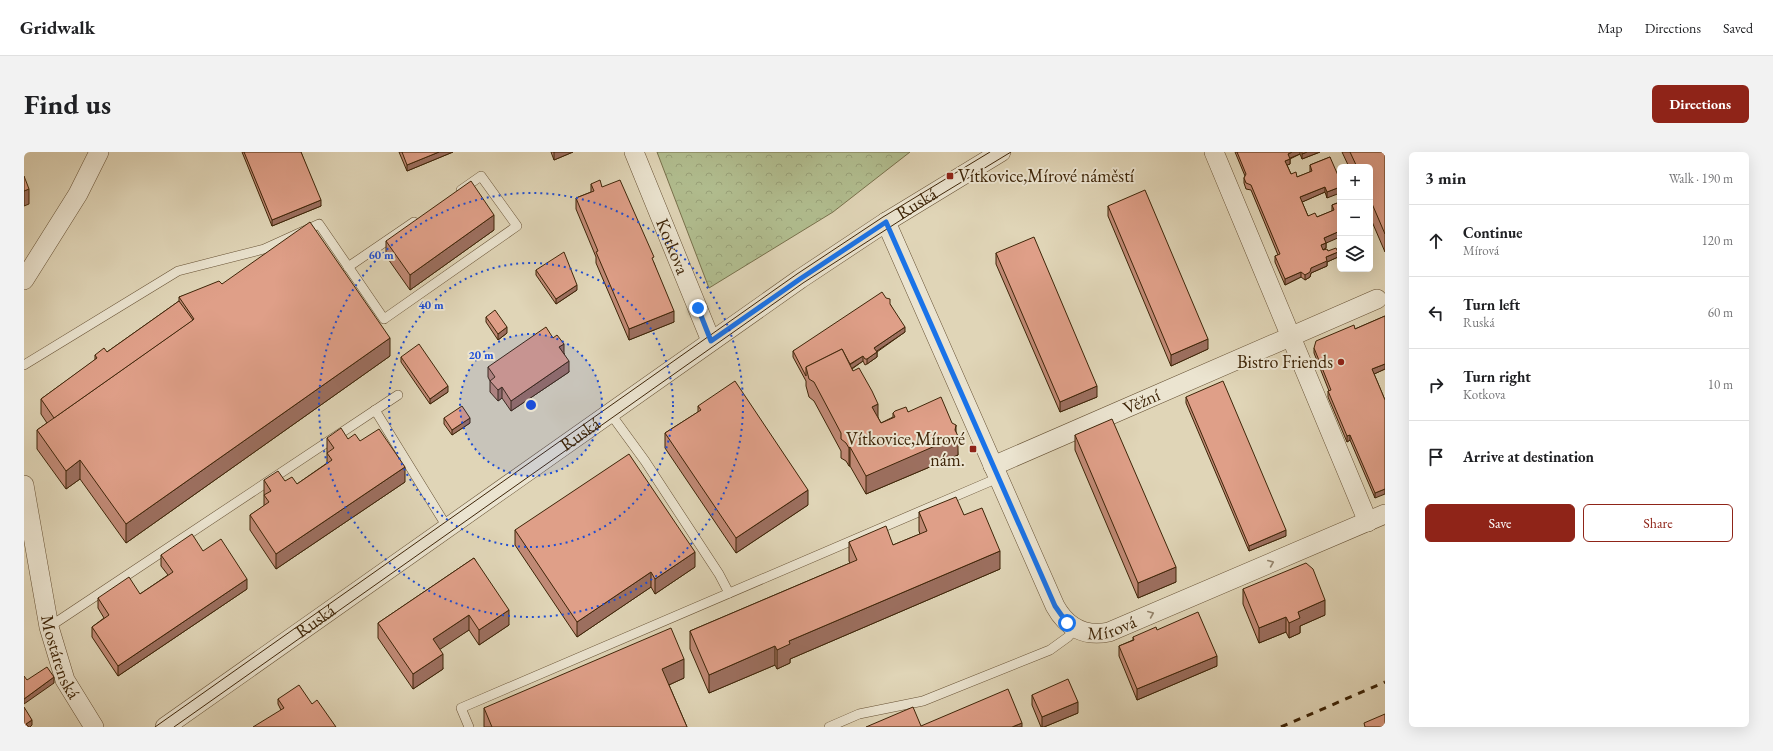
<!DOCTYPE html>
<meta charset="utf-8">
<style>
:root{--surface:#fff;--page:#f2f2f2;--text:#202124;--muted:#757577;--line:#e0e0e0;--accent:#8f2418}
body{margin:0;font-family:"EB Garamond",serif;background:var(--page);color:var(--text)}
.controls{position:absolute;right:12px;top:12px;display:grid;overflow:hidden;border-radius:6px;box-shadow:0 4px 16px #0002}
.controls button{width:36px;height:36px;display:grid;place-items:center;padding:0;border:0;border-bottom:1px solid var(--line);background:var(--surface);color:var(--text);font:20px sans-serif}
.stop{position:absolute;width:12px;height:12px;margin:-9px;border:3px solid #1a73e8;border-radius:50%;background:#fff}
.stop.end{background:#1a73e8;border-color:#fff;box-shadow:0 1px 4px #0008}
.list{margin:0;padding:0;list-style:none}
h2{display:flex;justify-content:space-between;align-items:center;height:52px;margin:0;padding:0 16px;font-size:17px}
h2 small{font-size:13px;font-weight:400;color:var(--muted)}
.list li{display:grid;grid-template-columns:26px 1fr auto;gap:12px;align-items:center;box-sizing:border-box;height:72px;padding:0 16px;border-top:1px solid var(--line)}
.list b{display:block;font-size:15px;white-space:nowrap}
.list p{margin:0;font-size:13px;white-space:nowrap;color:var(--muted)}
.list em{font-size:13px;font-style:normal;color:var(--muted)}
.actions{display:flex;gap:8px;padding:12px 16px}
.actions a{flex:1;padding:9px 0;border:1px solid var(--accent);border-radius:6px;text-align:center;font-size:14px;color:var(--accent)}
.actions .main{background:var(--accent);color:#fff}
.icon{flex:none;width:22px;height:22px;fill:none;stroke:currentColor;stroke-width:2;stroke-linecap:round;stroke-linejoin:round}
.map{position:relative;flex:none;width:1361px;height:575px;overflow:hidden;border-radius:6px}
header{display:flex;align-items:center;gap:24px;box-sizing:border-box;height:56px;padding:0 20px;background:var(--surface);border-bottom:1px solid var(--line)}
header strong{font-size:19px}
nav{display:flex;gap:22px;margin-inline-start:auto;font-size:14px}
.intro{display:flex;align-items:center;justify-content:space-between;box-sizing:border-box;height:96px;padding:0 24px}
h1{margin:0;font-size:28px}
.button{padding:10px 18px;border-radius:6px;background:var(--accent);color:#fff;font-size:14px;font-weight:700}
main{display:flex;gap:24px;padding:0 24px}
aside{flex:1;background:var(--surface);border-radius:6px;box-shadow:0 4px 16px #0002}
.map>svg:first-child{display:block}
.park{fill:url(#park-crowns);stroke:#78714c}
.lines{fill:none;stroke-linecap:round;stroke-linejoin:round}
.service-casing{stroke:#665134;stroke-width:10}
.minor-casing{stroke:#665134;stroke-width:20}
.service{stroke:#ebe4d0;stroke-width:9}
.minor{stroke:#ebe4d0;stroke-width:19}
.tram{stroke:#3e2508;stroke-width:1}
.rail{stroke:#3e2508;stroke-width:3;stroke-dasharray:7 7;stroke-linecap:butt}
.wall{fill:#c08975;stroke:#3e2508}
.shaded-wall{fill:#9c6f5f;stroke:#3e2508}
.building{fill:#df9f88;stroke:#3e2508}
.oneway{stroke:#94846c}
.route{stroke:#1a73e8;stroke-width:5}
.ring{fill:none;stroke:#1d4ed8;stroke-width:2;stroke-dasharray:2 4}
.poi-dot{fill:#8f2418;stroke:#ebe4d0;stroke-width:1.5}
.labels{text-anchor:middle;stroke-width:4;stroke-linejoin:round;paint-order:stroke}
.poi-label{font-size:18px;fill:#3e2508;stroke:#ebe4d0;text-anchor:end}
.street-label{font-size:18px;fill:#3e2508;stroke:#ebe4d0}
.centre{fill:#1d4ed8;stroke:#ebe4d0;stroke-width:2}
.ring-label{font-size:12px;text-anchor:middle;font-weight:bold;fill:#1d4ed8;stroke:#ebe4d0;stroke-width:4;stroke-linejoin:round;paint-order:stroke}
</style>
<header>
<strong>Gridwalk</strong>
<nav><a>Map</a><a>Directions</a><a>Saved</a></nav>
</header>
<div class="intro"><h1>Find us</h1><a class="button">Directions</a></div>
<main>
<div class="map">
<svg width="1361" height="575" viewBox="0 0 1361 575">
<defs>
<pattern id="park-crowns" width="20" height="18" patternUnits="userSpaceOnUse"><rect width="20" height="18" fill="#b1bd8f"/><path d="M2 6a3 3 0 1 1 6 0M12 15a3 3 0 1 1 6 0" fill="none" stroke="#99a27a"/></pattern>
</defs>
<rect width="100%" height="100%" fill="#e0d5b7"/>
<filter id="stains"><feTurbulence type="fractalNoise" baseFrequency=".005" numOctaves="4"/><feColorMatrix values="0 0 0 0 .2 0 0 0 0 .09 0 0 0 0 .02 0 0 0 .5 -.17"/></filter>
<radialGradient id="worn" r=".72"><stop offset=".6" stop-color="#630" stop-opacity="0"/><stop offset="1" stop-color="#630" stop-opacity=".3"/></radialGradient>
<path class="park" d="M633,0H886L809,60L685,136Z"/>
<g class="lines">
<g class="service-casing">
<g id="service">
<path d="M324,115L390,70"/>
<path d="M0,213L154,119L240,97L295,72L360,167L493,74L457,24L437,38"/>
<path d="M351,258L423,375"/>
<path d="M586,261L621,309L695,422L705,441"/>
<path d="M25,475L374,243"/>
<path d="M445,575L437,556L974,326"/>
<path d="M805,575L835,562L899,549L1026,498L1044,485L1051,477"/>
</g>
</g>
<g class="minor-casing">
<g id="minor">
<path id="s1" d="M610,0L687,189"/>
<path d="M1190,0L1344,370"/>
<path id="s2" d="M862,70L1031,454C1043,476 1061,485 1085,480L1361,362"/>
<path d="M0,128L54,42L75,0"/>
<path id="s3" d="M969,314L1353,147"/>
<path id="s4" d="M0,333L25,475L41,528L70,575"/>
<path id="s5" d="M141,575L776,127L862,70L977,0"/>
</g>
</g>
<use href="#service" class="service"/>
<use href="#minor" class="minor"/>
<g class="tram">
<path d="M131,575L773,122L859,65L966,0"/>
<path d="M150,575L779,131L908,48L987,0"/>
</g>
<path class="rail" d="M1257,575L1361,530"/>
</g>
<g class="wall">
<path d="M218,0H277L297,54L248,74Z"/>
<path d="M375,0H429L383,19Z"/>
<path d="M527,0H549L530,8Z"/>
<path d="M1211,0H1296L1278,7L1276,2L1266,7V12L1263,13L1267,22L1273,25L1286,20V13L1306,5L1303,46L1301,40L1278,50L1284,64L1293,65L1308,59V53L1316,50L1302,91V96L1299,98L1304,99L1314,105L1303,110V114L1287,121L1286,125L1281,128L1277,125L1261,133L1251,110V104L1254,103L1227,38L1222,37L1220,31V26L1221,24Z"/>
<path d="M1318,0H1361V100L1346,65V15H1325Z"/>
<path d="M567,32L578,35L630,111L650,170L605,188L572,111V105L552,57V46L567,40Z"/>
<path d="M1084,54L1184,197L1147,214L1084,64Z"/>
<path d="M470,78L386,138L362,104V89Z"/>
<path d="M972,101L1073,245L1036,260L972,112Z"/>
<path d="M512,118L553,138L532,152L512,123Z"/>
<path d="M198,132L366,204L102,391L56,327L42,337L13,297V278L23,271L17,262V247L71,208V203L83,200L155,149V145Z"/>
<path d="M866,152L881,180L853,200V205L843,212L841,213L839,209L828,217L857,271L869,265V261L884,260L932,280L934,303L842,342L826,314H825L822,309L817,306V299L790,249L785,245L782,234V229L769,205V199Z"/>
<path d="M1361,164V217L1350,222L1361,248L1351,346L1326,288L1323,290L1304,245V239H1305L1290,201V196L1331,177Z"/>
<path d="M462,165L483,181L474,188L462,170Z"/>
<path d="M540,201L545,220L487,259L478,246L474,249L466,240V229L464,225V215Z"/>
<path d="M377,205L424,240L406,252L377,210Z"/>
<path d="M1162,245L1262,384L1225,399L1162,251Z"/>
<path d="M674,254L784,353L712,401L641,296V281L674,260Z"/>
<path d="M420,266L446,271L428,283L420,272Z"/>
<path d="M1051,283L1152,430L1114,446L1051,298Z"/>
<path d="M303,286L324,287L336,289L381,330L252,417L226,378V363L240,354V328L261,329L273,332L303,311Z"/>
<path d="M895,360L940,363L976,417L766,507V511L753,517L751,513L685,541L666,497V479L826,411L825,409V390L869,393L896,382L895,379Z"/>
<path d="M491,378L671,415L631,442L627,435L553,485L491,393Z"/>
<path d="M179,399L223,437L94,524L68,485V475L80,466L74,456V446L116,442L144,423L137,414V403Z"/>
<path d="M450,406L485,473L455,493L445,478L415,497L419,517L389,537L354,486V471Z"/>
<path d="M1219,437L1301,463L1276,474V481L1265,486L1262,480L1235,491L1219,452Z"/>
<path d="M1109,485L1193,514L1113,548L1095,504V494L1109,488Z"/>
<path d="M660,526L645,533L663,575H460V556Z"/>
<path d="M1008,543L1054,561L1020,575H1017L1008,553Z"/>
<path d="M254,547L288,552L312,575L257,558L254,552Z"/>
</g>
<g class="shaded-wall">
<path d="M415,0H429L383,19V13Z"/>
<path d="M530,0H549L530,8Z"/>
<path d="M1268,0H1276V2L1264,7V2Z"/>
<path d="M1283,0H1296L1278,7V2Z"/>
<path d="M1266,7V12L1261,14V9Z"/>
<path d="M1301,35V40L1276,51V45Z"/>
<path d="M1316,35V41L1303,46V40Z"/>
<path d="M5,37V52L0,54V39Z"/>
<path d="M297,48V54L248,74V68Z"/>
<path d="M470,63V78L386,138V123Z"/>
<path d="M1316,79V85L1300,92V86Z"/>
<path d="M1302,91V96L1297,99V93Z"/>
<path d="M1314,100V105L1303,110V114L1287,121L1286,125L1281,128V123L1287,116L1302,105Z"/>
<path d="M1277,120V125L1261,133V127Z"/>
<path d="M553,133V138L532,152V147Z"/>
<path d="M650,159V170L605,188V177Z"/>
<path d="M483,175V181L474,188V182Z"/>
<path d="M881,175V180L850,201V196Z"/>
<path d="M366,186V204L102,391V372Z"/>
<path d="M1184,187V197L1147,214V203Z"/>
<path d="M540,192V203L535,195Z"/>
<path d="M853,200V205L843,212V207Z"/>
<path d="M839,204V209L821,221V216Z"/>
<path d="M545,209V220L487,259V249Z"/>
<path d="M1361,212V217L1348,223V217Z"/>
<path d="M424,234V240L406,252V247Z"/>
<path d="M1073,234V245L1036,260V250Z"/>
<path d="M478,235V246L474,249V238Z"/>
<path d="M854,252V270L848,255Z"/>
<path d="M446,266V271L428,283V278Z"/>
<path d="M932,273V285L934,284V303L842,342V324L931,278Z"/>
<path d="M1326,283V288L1323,290V284Z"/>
<path d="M826,295V314H825V296Z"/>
<path d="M56,308V327L42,337V319Z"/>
<path d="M381,315V330L252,417V402Z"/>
<path d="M1361,337V342L1351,346V341Z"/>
<path d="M784,338V353L712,401V386Z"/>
<path d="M1262,378V384L1225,399V394Z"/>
<path d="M976,399V417L766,507V511L753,517V498L765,489Z"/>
<path d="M671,400V415L631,442V427Z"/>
<path d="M1152,415V430L1114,446V431Z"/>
<path d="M627,420V435L553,485V470Z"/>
<path d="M223,427V437L94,524V514Z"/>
<path d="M1301,448V463L1276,474V481L1265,486V471L1274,460Z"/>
<path d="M485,458V473L455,493V478Z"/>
<path d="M445,463V478L409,502V487Z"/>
<path d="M1262,465V480L1235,491V476Z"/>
<path d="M751,494V513L685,541V523Z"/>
<path d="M419,502V517L389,537V522Z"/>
<path d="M1193,504V514L1113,548V537Z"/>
<path d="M660,507V526L638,536V517Z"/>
<path d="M30,525V531L0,552V547Z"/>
<path d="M1054,550V561L1020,575H1018V565Z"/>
<path d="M8,568V573L6,575H2V572Z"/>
<path d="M998,571V575H988Z"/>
</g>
<g class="building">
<path d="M220,0H277L297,48L248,68Z"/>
<path d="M378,0H415L383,13Z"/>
<path d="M1213,0H1268L1264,2L1266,7L1261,9L1267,22L1272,20L1273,25L1288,19L1286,13L1306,5L1316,28V35L1303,40L1301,35L1276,45L1284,64L1291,61L1293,65L1310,58L1308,53L1316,50V79L1300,86L1302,91L1297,93L1299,98L1303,97L1304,99L1312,96L1314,100L1302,105L1303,109L1287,116L1286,120L1281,123L1277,120L1261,127L1251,104L1256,102L1227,33L1222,31L1220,26L1222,22Z"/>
<path d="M1278,0H1283L1278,2Z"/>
<path d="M1326,0H1361V82L1346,47V15H1333Z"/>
<path d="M0,24L5,37L0,39Z"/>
<path d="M576,28L578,35L596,28L630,105L628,106L650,159L605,177L572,100L574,99L552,46L570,39L567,32Z"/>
<path d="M447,29L470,63L386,123L362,89Z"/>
<path d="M1121,38L1184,187L1147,203L1084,54Z"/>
<path d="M286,70L366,186L102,372L56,308L42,319L13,278L170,167L155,145L195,129L198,132Z"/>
<path d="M1010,85L1073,234L1036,250L972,101Z"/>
<path d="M540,100L553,133L532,147L512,118Z"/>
<path d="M858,140L862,146L866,147V152L881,175L850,196L853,200L843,207H841L839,204L826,212L818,197L782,215V224L769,199Z"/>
<path d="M155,149L169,168L30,266L17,247L73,206L71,203L80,196L83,200Z"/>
<path d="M471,158L483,175L474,182L462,165Z"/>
<path d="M1361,164V212L1348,217L1361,248V337L1351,341L1326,283L1323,284L1304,239L1307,238L1290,196L1292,189L1330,173L1331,177Z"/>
<path d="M522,175L529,186L533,183L540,192L535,195L545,209L487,249L478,235L474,238L466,229L471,225L464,215Z"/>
<path d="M395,192L424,234L406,247L377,205Z"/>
<path d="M818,197L829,219L835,216L848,239L854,252L848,255L857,271L871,265L869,261L871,259L882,255L884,260L917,245L928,271L932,273L931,278L934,284L842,324L826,295L825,296L822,291L817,287V281L790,230L785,227L782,215Z"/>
<path d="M711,229L784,338L712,386L641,281L677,258L674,254Z"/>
<path d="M1199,229L1262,378L1225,394L1162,245Z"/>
<path d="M438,254L446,266L428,278L420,266Z"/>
<path d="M1088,267L1152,415L1114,431L1051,283Z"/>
<path d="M317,276L324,287L331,282L336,289L355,277L381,315L252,402L226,363L245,350L240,343L247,339L240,328L254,319L261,329L268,325L273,332L308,308L303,301L310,296L303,286Z"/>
<path d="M605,302L671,400L631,427L627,420L553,470L491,378Z"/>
<path d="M932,345L940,363L958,356L976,399L765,489L766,492L753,498L751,494L685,523L666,479L833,408L825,390L862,374L869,393L903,379L895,360Z"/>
<path d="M168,382L179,399L197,387L223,427L94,514L68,475L85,463L74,446L105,425L116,442L149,420L137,403Z"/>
<path d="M450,406L485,458L455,478L445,463L409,487L419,502L389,522L354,471Z"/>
<path d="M1282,411L1289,417L1301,448L1274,460L1276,466L1265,471L1262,465L1235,476L1219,437Z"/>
<path d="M1174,460L1193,504L1113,537L1095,494L1110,488L1109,485L1132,475L1133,478Z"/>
<path d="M647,476L660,507L638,517L663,575H468L460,556Z"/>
<path d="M23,515L30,525L0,547V524L3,528Z"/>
<path d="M1044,527L1054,550L1018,565L1008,543Z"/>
<path d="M275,533L288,552L293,548L312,575H229L260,556L254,547Z"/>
<path d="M984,537L998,571L988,575H842L889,555L897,574Z"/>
<path d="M0,555L8,568L2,572L5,575H0Z"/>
<path d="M1361,562V575H1341L1340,571Z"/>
</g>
<defs><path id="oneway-chevron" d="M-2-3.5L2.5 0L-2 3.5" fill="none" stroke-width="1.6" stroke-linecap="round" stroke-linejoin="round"/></defs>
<g class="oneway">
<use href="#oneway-chevron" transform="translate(1247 411) rotate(-23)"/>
<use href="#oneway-chevron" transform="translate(1127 462) rotate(-23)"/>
</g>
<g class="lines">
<path class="route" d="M674,156L687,189L776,127L862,70L1031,454L1043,471"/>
</g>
<circle cx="507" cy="253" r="71" fill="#1d4ed8" fill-opacity=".12"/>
<g class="ring">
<circle cx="507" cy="253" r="71"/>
<circle cx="507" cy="253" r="142"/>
<circle cx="507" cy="253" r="212"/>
</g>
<g class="poi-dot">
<rect x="922" y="20" width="8" height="8" rx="2"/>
<circle cx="1317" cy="210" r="4"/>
<rect x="945" y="293" width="8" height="8" rx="2"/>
</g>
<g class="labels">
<g class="poi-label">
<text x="934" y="30" text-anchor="start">Vítkovice,Mírové náměstí</text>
<text x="1309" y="216">Bistro Friends</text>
<text x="941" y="293">Vítkovice,Mírové<tspan x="941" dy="21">nám.</tspan></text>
</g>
<g class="street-label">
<text dy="6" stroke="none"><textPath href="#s5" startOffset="916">Ruská</textPath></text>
<text dy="6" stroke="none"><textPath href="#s1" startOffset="102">Kotkova</textPath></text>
<text dy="6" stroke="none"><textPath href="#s3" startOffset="162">Věžní</textPath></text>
<text dy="6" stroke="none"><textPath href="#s5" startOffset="508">Ruská</textPath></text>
<text dy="6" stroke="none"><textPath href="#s5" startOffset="184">Ruská</textPath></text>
<text dy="6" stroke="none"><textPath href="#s2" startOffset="488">Mírová</textPath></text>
<text dy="6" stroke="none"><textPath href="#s4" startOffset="176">Mostárenská</textPath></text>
</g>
</g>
<circle cx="507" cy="253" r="6" class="centre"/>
<g class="ring-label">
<text x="357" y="107">60 m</text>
<text x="407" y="157">40 m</text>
<text x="457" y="207">20 m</text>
</g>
<rect width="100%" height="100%" filter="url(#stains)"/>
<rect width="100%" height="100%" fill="url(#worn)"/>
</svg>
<div class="controls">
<button>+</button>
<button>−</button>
<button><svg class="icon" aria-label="layers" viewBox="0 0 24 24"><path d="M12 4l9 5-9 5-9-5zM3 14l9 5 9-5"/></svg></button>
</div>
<div class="stop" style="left:1043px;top:471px"></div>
<div class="stop end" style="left:674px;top:156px"></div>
</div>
<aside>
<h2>3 min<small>Walk · 190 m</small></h2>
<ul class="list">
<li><svg class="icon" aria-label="ahead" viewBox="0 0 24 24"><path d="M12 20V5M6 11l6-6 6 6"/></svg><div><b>Continue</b><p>Mírová</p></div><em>120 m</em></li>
<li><svg class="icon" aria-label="left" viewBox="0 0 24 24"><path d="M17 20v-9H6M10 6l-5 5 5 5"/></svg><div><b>Turn left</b><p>Ruská</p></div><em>60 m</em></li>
<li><svg class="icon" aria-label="right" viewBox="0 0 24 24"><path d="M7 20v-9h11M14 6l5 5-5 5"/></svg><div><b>Turn right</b><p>Kotkova</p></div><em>10 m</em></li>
<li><svg class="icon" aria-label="arrive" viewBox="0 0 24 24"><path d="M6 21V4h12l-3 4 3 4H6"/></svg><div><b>Arrive at destination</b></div></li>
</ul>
<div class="actions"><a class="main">Save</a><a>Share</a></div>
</aside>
</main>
